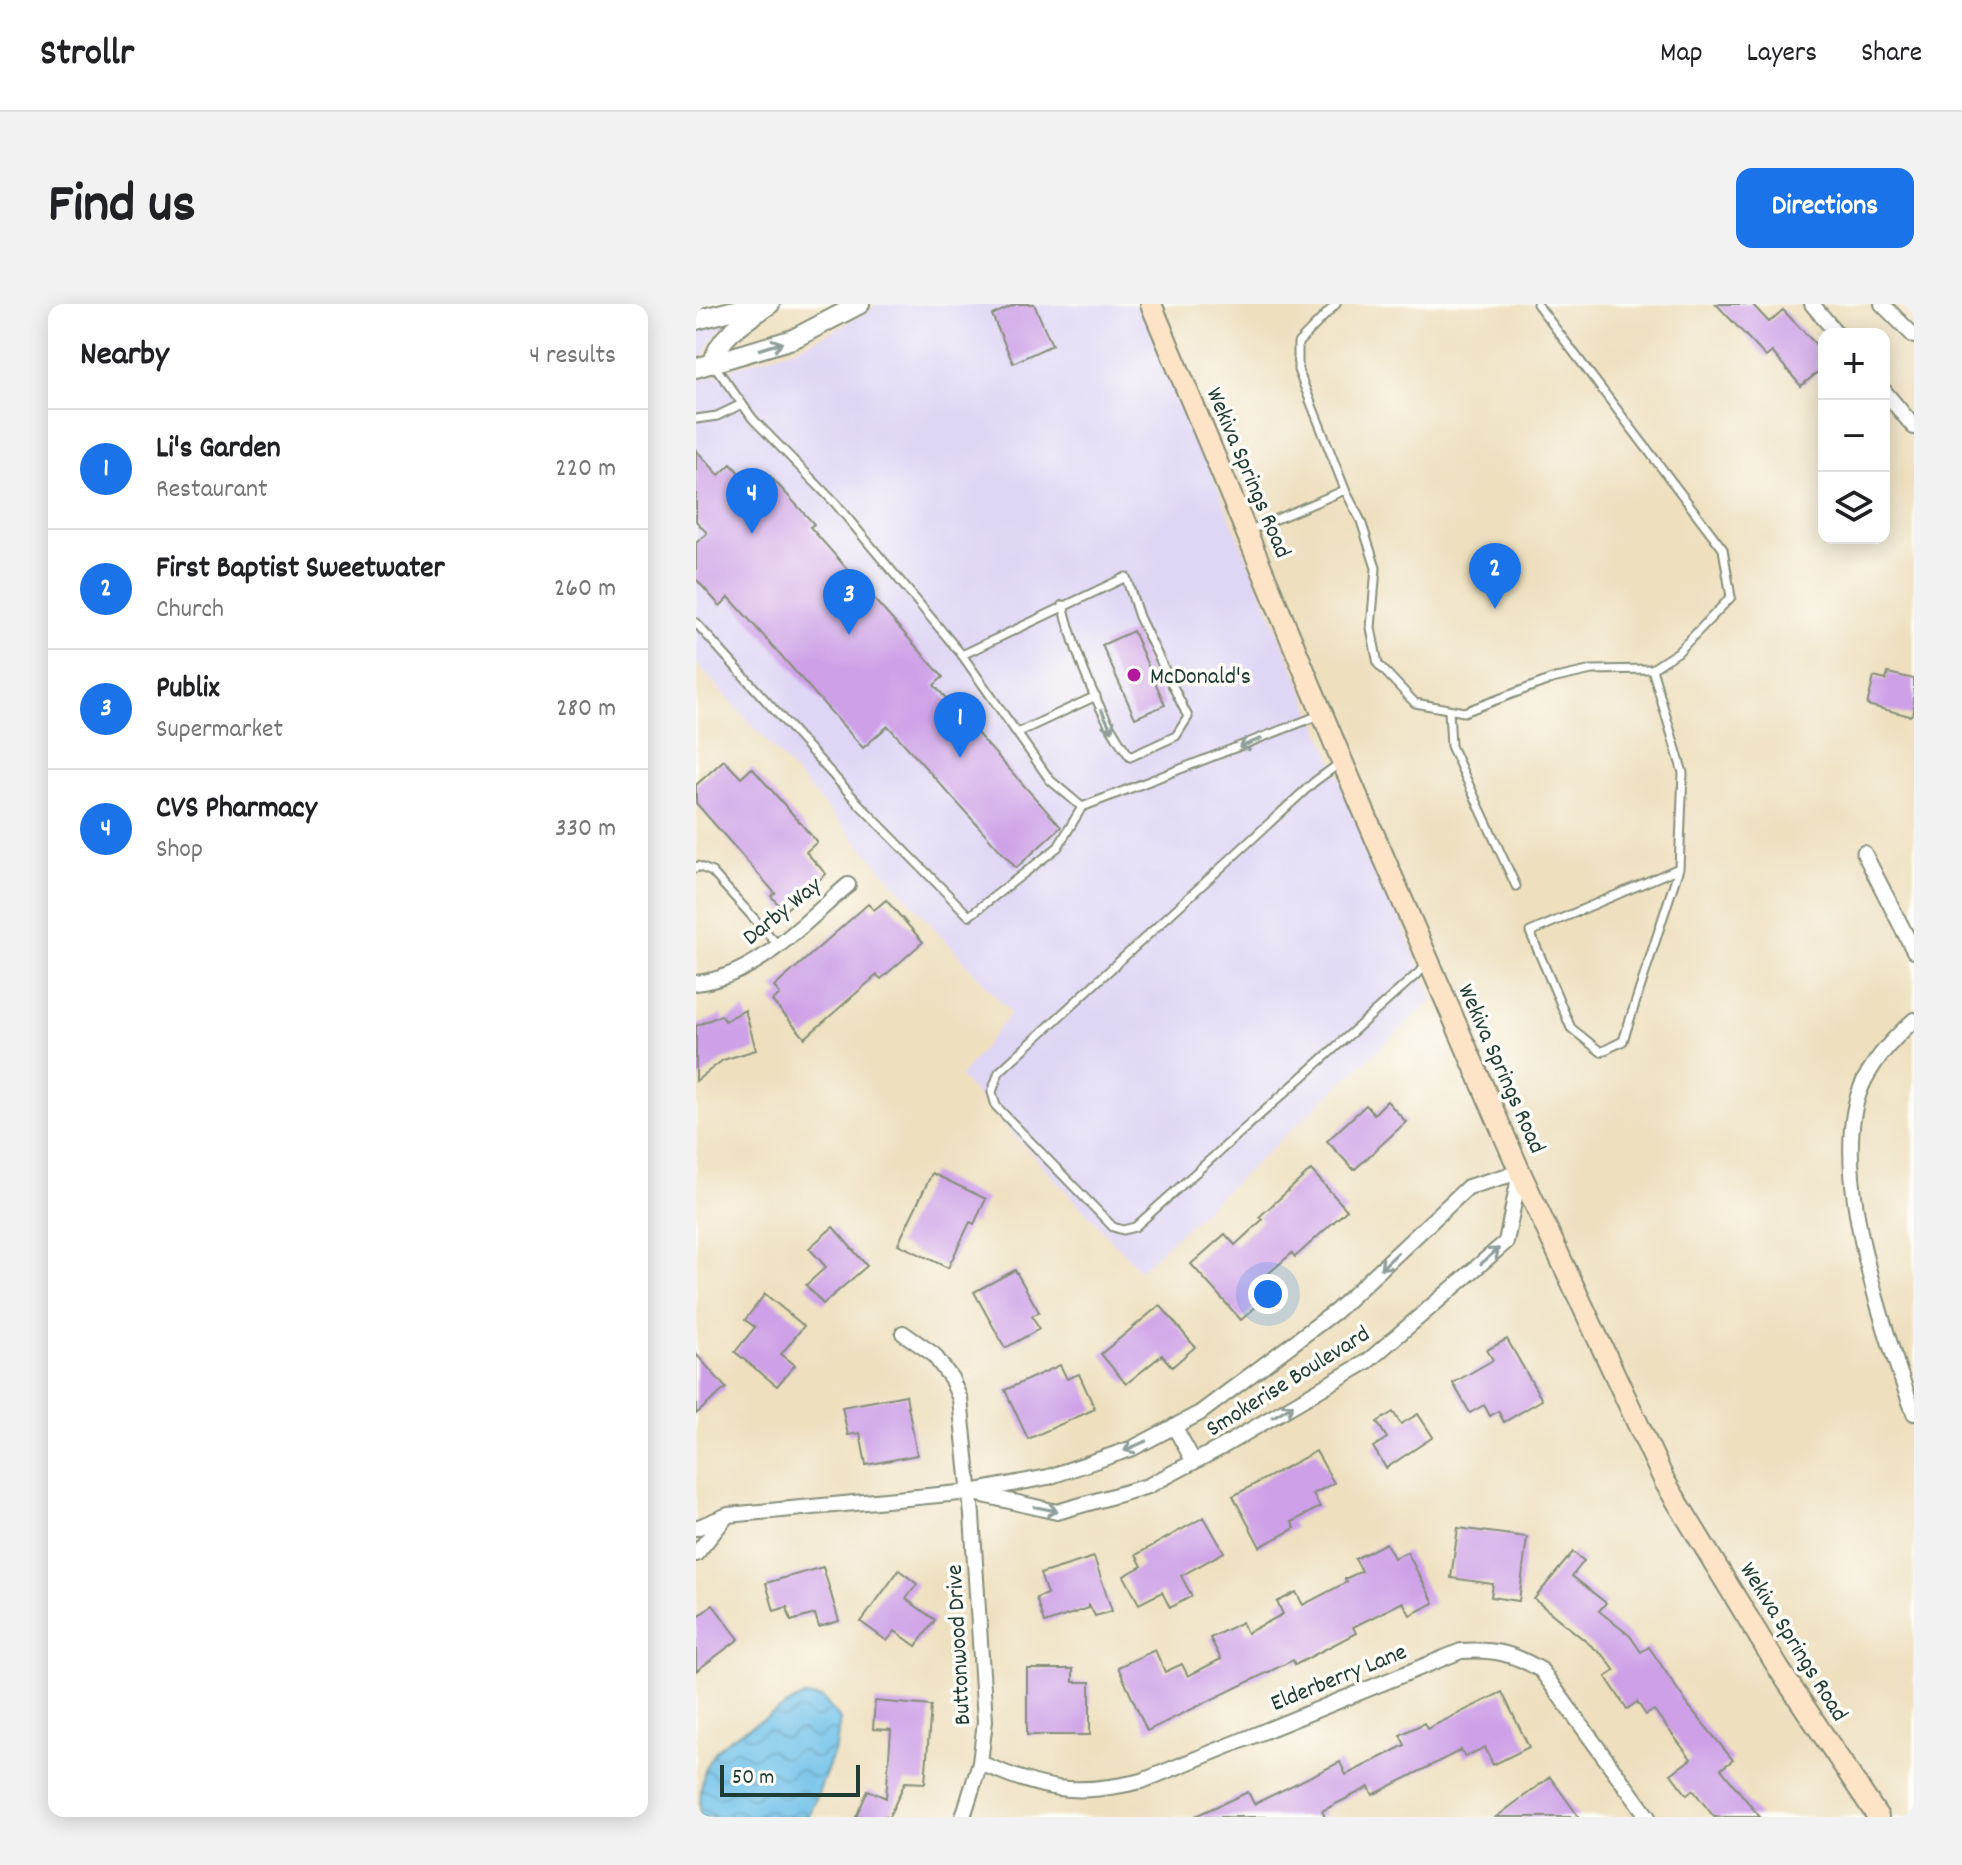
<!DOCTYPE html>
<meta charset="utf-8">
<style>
:root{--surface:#fff;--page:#f2f2f2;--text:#202124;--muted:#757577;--line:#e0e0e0;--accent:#1a73e8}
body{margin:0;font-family:Dekko,sans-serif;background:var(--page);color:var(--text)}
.controls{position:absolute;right:24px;top:24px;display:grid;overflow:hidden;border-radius:16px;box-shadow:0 4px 20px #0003}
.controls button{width:72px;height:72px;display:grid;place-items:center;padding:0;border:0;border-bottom:2px solid var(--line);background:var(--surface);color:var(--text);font:40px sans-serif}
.scale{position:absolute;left:24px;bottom:20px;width:140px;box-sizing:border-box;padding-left:8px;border:4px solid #1f3d34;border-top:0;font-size:22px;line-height:28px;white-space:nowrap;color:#1f3d34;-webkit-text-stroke:6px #fdfcf7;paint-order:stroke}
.you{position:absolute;left:572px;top:990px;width:28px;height:28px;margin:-20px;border:6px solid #fff;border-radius:50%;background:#1a73e8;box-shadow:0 0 0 12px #1a73e833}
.badge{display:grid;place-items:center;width:52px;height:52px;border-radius:50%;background:var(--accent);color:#fff;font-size:26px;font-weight:700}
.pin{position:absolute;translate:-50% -66px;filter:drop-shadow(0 2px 4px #0008)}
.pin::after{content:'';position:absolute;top:42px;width:28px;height:24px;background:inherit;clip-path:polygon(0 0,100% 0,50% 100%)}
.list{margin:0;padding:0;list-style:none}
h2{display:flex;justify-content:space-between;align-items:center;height:104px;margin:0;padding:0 32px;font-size:34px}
h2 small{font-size:26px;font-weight:400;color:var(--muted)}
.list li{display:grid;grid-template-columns:52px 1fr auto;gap:24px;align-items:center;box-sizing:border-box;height:120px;padding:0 32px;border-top:2px solid var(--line)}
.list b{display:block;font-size:30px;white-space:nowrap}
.list p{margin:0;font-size:26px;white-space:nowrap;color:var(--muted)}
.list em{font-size:26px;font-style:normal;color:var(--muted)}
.icon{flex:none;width:44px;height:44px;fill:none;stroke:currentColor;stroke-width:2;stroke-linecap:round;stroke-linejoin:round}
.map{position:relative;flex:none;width:1218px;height:1513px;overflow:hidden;border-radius:16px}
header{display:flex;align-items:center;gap:48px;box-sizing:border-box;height:112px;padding:0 40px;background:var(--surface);border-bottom:2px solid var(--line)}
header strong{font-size:38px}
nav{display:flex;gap:44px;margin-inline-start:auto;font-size:28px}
.intro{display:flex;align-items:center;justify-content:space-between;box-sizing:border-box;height:192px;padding:0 48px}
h1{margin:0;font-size:56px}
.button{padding:20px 36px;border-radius:16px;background:var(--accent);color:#fff;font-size:28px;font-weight:700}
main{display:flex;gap:48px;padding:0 48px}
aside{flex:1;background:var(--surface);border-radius:16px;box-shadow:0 4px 20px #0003}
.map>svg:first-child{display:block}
.built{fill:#dfd5f5}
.water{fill:url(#water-waves);stroke:#467e8e;stroke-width:2}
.building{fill:#cda0e7}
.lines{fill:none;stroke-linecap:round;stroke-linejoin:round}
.service-casing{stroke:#868e7a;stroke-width:11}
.minor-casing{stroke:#868e7a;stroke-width:18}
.tertiary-casing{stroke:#868e7a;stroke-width:22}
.secondary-casing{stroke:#868e7a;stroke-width:24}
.service{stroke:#fff;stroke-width:7}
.minor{stroke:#fff;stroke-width:14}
.tertiary{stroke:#fff;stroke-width:18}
.secondary{stroke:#fee4c6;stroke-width:20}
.oneway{stroke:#8f9e9a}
.poi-dot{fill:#b5179e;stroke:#fdfcf7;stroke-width:3}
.labels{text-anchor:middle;stroke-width:7;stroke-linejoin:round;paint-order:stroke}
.street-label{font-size:24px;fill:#1f3d34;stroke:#fdfcf7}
.poi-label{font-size:24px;fill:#1f3d34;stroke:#fdfcf7;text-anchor:start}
</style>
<header>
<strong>Strollr</strong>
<nav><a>Map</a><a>Layers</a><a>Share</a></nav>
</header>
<div class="intro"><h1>Find us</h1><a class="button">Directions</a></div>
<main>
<aside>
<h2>Nearby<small>4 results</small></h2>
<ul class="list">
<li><span class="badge">1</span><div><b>Li's Garden</b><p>Restaurant</p></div><em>220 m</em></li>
<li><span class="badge">2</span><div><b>First Baptist Sweetwater</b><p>Church</p></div><em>260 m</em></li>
<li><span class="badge">3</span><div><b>Publix</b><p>Supermarket</p></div><em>280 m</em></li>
<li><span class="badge">4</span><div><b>CVS Pharmacy</b><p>Shop</p></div><em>330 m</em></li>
</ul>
</aside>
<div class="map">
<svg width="1218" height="1513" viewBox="0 0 1218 1513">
<defs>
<pattern id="water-waves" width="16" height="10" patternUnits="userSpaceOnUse" patternTransform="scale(2)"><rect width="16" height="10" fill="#6dc0e9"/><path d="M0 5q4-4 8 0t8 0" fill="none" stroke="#599dbe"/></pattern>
</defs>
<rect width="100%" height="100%" fill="#fdfcf7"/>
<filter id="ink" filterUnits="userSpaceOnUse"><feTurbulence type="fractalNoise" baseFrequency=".0125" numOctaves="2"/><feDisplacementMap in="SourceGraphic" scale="16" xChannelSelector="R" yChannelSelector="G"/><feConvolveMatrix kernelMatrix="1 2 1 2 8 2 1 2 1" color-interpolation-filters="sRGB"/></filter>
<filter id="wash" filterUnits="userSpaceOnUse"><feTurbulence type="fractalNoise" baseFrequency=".006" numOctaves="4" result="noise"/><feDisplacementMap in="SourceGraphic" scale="32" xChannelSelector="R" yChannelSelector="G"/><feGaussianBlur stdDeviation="1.8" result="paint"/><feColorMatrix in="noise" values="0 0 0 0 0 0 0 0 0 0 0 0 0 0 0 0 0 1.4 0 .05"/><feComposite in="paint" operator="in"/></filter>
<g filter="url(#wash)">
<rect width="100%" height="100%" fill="#eee0bf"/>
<g class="built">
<path d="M181,0H444L737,695L444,966L264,773L315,709L0,359V75L25,70L26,67L100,44L142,25Z"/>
<path d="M33,18L16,35L9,52L0,54V27Z"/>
</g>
<path class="water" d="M108,1392L126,1394L144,1415L140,1443L113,1513H4C4,1453 15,1443 65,1417C80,1409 93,1399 108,1392Z"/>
<g id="blocks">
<g class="building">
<path d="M320,0H338L356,41L317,59L296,11Z"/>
<path d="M1020,0H1056L1073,18L1087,6L1128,49V63L1105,82L1076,48L1070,53Z"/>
<path d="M0,146L23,171L35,160L59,186L74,172L118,220L114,223L247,373L238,381L365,523L320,564L192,422L167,444L33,293L24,302L0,275V239L11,229L0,217Z"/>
<path d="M437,327L469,401L439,414L406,341Z"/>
<path d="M1192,369L1218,375V408L1214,412L1171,401L1178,373L1190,376Z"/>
<path d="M28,456L45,474L56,464L121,538L110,548L130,570L88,607L75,592L79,589L0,499V481Z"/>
<path d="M190,596L227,638L185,675L181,671L109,734L76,697L84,690L78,683L172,600L178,606Z"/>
<path d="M49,706L60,746L27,756L0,777V722L25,711L29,717Z"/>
<path d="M691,797L710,818L658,866L631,837L670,801L678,810Z"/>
<path d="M615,866L651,906L599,953L596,949L557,983L568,995L545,1016L495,960L529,930L539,941L566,916L563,913Z"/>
<path d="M236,869L290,895L278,920L274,918L252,964L202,940Z"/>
<path d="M137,923L171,962L127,1000L110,981L130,963L113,944Z"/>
<path d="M319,966L343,1008L336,1012L343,1025L309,1044L278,988Z"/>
<path d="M69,990L108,1022L85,1050L99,1061L81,1082L39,1048L59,1023L49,1016Z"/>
<path d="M464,1001L499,1043L476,1063L466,1051L430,1080L405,1050Z"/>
<path d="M811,1035L846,1096L808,1118L802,1107L794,1112L788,1101L774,1109L757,1079L797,1056L791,1046Z"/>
<path d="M0,1050L30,1084L0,1110Z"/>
<path d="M364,1061L371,1075L383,1070L399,1105L332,1135L309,1086Z"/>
<path d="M210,1091L221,1151L170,1161L164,1129L152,1131L146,1103Z"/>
<path d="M697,1108L705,1120L722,1110L737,1133L690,1164L677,1143L691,1134L681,1118Z"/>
<path d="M620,1147L638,1179L617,1190L624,1203L596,1218L599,1224L564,1243L537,1192Z"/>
<path d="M508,1213L528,1248L485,1272L496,1292L474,1304L466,1288L443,1300L428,1272L446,1262L440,1251Z"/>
<path d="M762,1224L831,1233L823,1297L795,1293L797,1280L755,1274Z"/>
<path d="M690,1239L698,1254L711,1248L738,1299L714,1311L707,1298L657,1323L660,1329L599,1361L597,1356L451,1427L422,1363L459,1346L469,1368L486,1360L492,1372L525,1355L514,1334L546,1318L551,1329L587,1310L581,1298L600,1288L607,1301L651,1278L649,1275L666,1267L659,1255Z"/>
<path d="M877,1248L888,1257L876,1272L910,1299L903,1307L934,1332L945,1348L953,1343L992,1401L1037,1456L1025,1465L1064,1513H1018L997,1486L991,1491L975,1470L995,1455L958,1406L950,1411L941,1398L931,1405L910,1373L919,1367L909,1353L838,1295Z"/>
<path d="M398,1253L416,1307L399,1312L393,1300V1304L348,1319L340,1294L351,1290L344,1270Z"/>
<path d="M127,1263L143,1317L123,1323L119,1310L95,1317L91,1303L78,1307L70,1279Z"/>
<path d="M203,1266L221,1280L210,1295L239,1316L220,1342L199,1327L191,1337L165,1318Z"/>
<path d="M17,1301L43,1335L0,1367V1314Z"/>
<path d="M331,1365H377V1378H394V1431H331Z"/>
<path d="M806,1388L833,1443L797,1461L789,1443L769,1453L765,1446L677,1491L673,1483L626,1507L629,1513H497L552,1488L558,1500L644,1458L650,1471L709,1441L704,1431L728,1419L731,1425Z"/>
<path d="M179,1397L235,1402L229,1479L209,1478L193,1513H160L172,1486L190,1494L195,1426L177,1425Z"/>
<path d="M854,1473L883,1513H800Z"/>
</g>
</g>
</g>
<g filter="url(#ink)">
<use href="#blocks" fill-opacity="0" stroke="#868e7a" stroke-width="2"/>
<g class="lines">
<g class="service-casing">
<g id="service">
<path d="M640,0L602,39V66L650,188L665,217L680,264L675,324L682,360L719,399L768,408L856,375L896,366L956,365"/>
<path d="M841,0L1027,245L1035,293L982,348L956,365L987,469L983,564L927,737L905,748L875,724L834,628L983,564"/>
<path d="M18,61L57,115L139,199L266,351L430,273L443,313L492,413L480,432L434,453C401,408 381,355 367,301"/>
<path d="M0,115L21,112L46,100"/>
<path d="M552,227L649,186"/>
<path d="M0,319L163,500L273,612L362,543L386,503"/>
<path d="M266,351L354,476L386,503L624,411"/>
<path d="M753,406L755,442L820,582"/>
<path d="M321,429L400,392"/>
<path d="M644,459L618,478L303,768L296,788L300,802L417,923L427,926L439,923L730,662"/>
<path d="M0,564L2,562L16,568L82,641"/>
</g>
</g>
<g class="minor-casing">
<g id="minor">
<path d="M1116,0L1141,30"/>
<path d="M1186,0L1218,32"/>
<path d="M1188,87L1218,123"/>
<path d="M1168,549L1218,647"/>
<path d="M0,679C61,673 108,618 152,581"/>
<path d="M1218,716C1198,734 1181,752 1168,777C1129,856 1188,1028 1218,1109"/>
<path d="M207,1029L237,1050L255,1074L264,1095L276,1211L289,1417L284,1459L267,1513"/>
<path d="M478,1122L498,1158"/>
<path d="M0,1224L32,1211L274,1188L352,1173L437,1144L504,1109L640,1007L772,883L824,868L810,938L672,1057L524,1144L452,1182L361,1208L274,1188"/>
<path d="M0,1250L29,1214"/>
<path d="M284,1459C350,1486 375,1493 446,1477L765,1347C798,1345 817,1349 845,1366L952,1513"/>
</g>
</g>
<g class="tertiary-casing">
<g id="tertiary">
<path d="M0,16L62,0"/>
<path d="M17,59C22,31 52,15 74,0"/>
<path d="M0,64L97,35L164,0"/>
</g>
</g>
<g class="secondary-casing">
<path id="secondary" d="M455,0L646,457L824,868L969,1178L1083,1365L1182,1513"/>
</g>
<use href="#service" class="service"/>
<use href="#minor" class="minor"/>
<use href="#tertiary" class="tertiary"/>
<use href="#secondary" class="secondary"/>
</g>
<defs><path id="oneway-shaft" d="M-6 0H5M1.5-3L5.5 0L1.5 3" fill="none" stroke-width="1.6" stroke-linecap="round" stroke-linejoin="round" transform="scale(2)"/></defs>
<g class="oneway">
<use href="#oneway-shaft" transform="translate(75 42) rotate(-17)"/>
<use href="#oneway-shaft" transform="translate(411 417) rotate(64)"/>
<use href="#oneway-shaft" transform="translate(554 439) rotate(158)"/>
<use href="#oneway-shaft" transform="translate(794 952) rotate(-41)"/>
<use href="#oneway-shaft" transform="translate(693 957) rotate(137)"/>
<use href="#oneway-shaft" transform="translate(587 1107) rotate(-31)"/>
<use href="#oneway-shaft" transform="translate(439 1142) rotate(156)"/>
<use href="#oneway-shaft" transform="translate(350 1205) rotate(11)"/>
</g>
</g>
<circle class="poi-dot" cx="438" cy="371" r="8"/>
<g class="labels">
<g class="street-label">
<text transform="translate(554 168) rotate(67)" y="8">Wekiva Springs Road</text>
<text transform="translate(85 606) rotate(-39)" y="8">Darby Way</text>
<text transform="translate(807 764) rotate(66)" y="8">Wekiva Springs Road</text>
<text transform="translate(591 1076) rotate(-32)" y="8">Smokerise Boulevard</text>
<text transform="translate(1099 1337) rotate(58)" y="8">Wekiva Springs Road</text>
<text transform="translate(261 1341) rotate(-93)" y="8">Buttonwood Drive</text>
<text transform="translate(642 1372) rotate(-22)" y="8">Elderberry Lane</text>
</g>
<g class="poi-label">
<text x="454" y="379">McDonald's</text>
</g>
</g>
</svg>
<div class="controls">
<button>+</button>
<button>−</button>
<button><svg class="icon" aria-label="layers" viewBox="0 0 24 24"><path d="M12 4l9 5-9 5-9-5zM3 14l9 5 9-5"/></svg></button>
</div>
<div class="scale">50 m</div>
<div class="you"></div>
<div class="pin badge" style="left:264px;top:454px">1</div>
<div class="pin badge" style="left:799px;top:305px">2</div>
<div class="pin badge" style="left:153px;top:331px">3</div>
<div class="pin badge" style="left:56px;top:230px">4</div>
</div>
</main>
